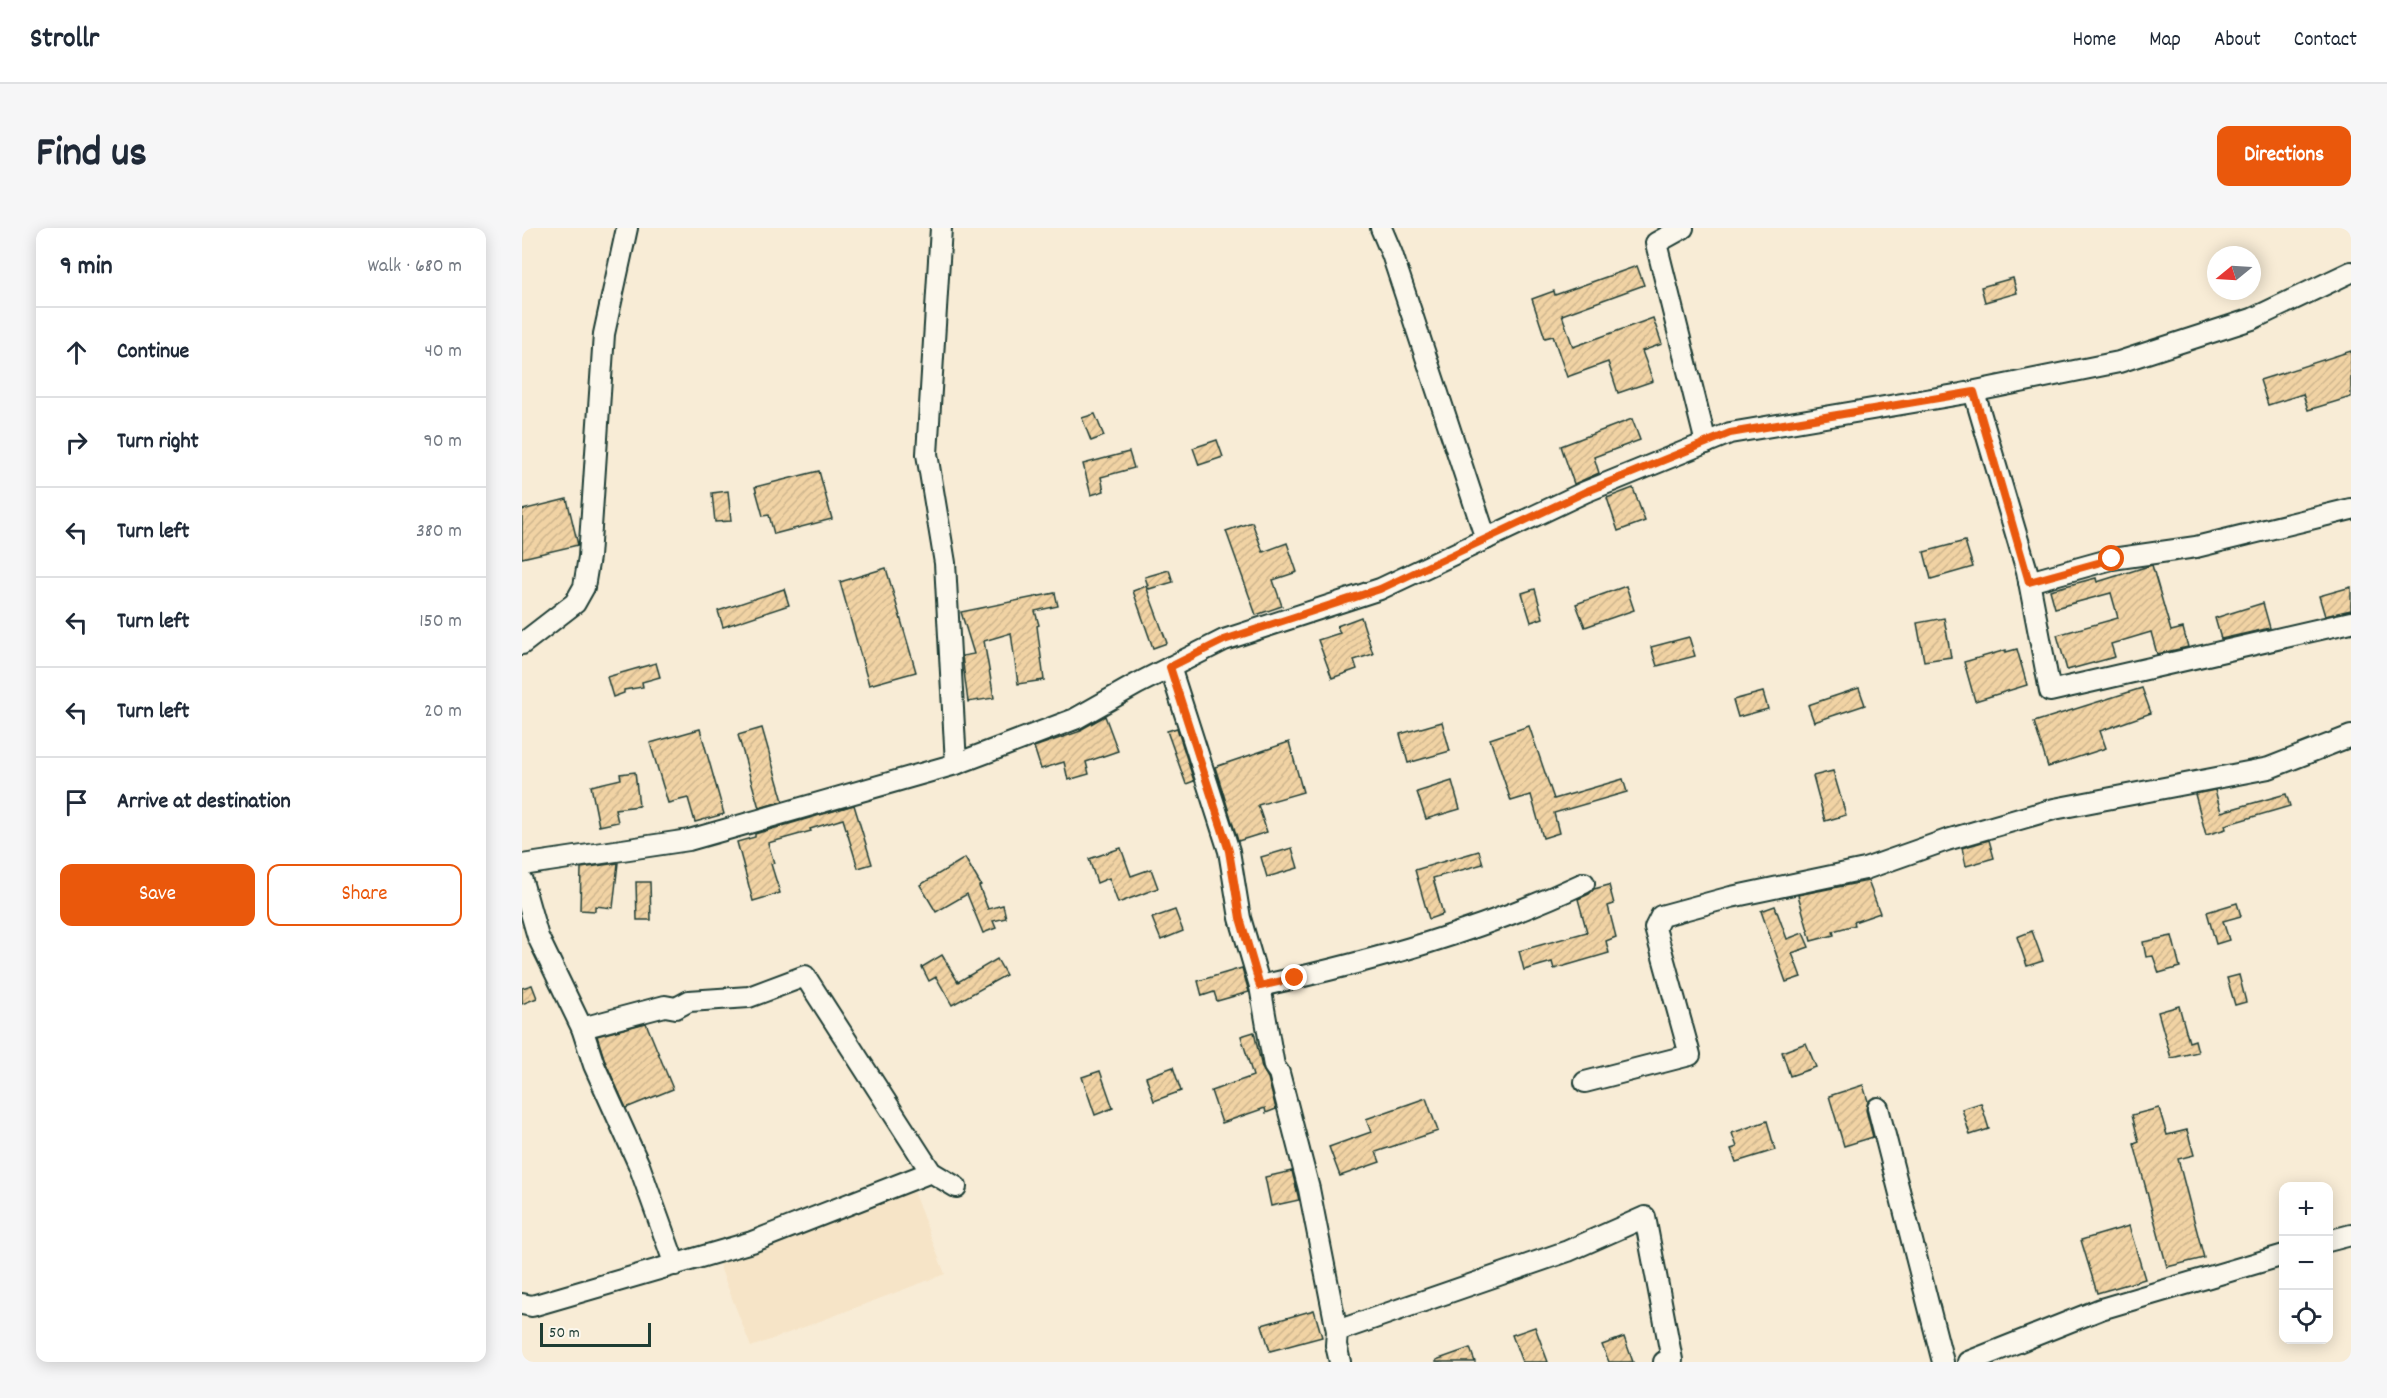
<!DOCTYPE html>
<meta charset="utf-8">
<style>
:root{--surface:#fff;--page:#f6f6f7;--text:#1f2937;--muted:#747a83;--line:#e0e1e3;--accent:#ea580c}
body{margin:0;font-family:Dekko,sans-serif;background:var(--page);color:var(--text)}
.controls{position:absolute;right:18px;bottom:18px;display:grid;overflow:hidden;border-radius:12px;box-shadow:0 3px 15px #0003}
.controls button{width:54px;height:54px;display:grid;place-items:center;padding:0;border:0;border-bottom:2px solid var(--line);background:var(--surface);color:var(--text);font:30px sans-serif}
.compass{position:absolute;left:1685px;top:18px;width:54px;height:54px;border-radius:50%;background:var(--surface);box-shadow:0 3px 15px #0003;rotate:252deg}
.scale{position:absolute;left:18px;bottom:15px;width:111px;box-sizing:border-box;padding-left:6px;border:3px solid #1f3d34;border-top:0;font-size:16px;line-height:21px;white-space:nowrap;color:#1f3d34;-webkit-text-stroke:4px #fbf7ec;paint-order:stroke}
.stop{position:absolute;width:18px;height:18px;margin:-14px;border:4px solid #ea580c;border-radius:50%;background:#fff}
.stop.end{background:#ea580c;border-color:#fff;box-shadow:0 2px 6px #0008}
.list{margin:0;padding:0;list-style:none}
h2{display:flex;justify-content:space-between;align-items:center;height:78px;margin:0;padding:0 24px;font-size:26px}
h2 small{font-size:20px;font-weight:400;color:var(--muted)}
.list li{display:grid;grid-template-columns:39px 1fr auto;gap:18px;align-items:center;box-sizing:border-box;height:90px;padding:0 24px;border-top:2px solid var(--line)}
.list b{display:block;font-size:22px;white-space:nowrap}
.list em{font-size:20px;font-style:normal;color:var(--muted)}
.actions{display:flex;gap:12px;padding:18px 24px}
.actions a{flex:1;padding:14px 0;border:2px solid var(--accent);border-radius:12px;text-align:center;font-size:21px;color:var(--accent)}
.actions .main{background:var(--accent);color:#fff}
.icon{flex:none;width:33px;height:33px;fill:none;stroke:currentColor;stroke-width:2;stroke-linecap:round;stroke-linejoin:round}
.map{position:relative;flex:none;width:1829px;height:1134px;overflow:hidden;border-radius:12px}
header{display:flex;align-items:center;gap:36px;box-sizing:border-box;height:84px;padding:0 30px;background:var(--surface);border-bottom:2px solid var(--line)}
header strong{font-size:28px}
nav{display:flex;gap:33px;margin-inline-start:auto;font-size:21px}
.intro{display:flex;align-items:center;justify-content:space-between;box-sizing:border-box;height:144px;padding:0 36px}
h1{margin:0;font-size:42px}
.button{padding:15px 27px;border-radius:12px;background:var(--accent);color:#fff;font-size:21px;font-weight:700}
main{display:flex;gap:36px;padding:0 36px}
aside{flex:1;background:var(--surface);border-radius:12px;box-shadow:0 3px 15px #0003}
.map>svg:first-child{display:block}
.built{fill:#f6e4c7}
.building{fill:url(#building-hatch);stroke:#1f3d34;stroke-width:1.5}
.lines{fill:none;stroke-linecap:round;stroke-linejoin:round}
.minor-casing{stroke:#1f3d34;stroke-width:24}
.minor{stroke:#fbf7ec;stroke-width:20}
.route{stroke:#ea580c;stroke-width:8}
</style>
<header>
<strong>Strollr</strong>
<nav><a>Home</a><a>Map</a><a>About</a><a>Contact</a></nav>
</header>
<div class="intro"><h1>Find us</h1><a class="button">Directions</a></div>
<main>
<aside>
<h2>9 min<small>Walk · 680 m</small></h2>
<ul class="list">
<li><svg class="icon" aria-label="ahead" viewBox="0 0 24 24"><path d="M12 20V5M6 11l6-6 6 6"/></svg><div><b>Continue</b></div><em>40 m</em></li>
<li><svg class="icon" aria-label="right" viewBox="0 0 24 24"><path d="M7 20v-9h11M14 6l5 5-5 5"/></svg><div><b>Turn right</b></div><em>90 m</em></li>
<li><svg class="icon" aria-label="left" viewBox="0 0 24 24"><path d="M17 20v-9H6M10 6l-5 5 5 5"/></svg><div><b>Turn left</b></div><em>380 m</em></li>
<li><svg class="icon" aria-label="left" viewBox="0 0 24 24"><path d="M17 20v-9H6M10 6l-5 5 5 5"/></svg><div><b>Turn left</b></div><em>150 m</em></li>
<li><svg class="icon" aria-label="left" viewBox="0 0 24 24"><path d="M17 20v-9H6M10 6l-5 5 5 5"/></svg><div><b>Turn left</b></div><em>20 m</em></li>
<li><svg class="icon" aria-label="arrive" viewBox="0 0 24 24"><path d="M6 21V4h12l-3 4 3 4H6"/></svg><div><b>Arrive at destination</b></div></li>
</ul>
<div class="actions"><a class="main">Save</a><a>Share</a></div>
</aside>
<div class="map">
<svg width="1829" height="1134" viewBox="0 0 1829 1134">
<defs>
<pattern id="building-hatch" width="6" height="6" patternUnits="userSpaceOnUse" patternTransform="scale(1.5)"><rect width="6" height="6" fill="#f1d3a4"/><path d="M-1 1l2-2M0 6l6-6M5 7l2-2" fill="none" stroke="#ceb68e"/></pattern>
</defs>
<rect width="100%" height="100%" fill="#f8ecd6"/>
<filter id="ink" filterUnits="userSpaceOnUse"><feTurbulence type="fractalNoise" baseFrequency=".0167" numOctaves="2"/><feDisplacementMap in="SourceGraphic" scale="12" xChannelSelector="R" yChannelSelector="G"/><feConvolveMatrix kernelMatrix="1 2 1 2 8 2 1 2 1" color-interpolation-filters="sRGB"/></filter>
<g filter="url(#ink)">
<path class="built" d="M390,960L423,1046L229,1119L196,1034Z"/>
<g class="building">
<path d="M1115,38L1122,57L1040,87L1051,119L1131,90L1140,116L1120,123L1131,153L1096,165L1086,134L1045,149L1031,108L1023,110L1010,71L1032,63L1033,67Z"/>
<path d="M1491,50L1495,65L1463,74L1459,59Z"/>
<path d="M1829,123V169L1786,182L1781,166L1746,177L1738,152Z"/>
<path d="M573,186L582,208L569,213L560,190Z"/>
<path d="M1110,191L1118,212L1072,229L1077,245L1052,256L1039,218Z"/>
<path d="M695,212L701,229L677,237L671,220Z"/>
<path d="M607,224L612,240L579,249L582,263L569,267L561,236Z"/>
<path d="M297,243L310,291L252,306L247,287L241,288L233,259Z"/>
<path d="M1111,260L1123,293L1096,303L1085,270Z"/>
<path d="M206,263L209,293L193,294L190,265Z"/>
<path d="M45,271L56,317L0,330V282Z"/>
<path d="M730,294L741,324L765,315L775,344L751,352L760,378L734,387L704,303Z"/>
<path d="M1443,313L1451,339L1409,351L1402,324Z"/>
<path d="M1630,337L1649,403L1661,400L1666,419L1635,426L1629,404L1589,416L1593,429L1545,442L1535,407L1596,390L1589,365L1533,380L1528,362L1574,350L1575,354Z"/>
<path d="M364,340L394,444L347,457L318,354Z"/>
<path d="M647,342L651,354L627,361L623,349Z"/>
<path d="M624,358L645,415L631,420L611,363Z"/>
<path d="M1104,358L1112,382L1063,399L1054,376Z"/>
<path d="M1829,359V382L1803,388L1797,368Z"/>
<path d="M262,361L267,377L201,399L196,383Z"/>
<path d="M1013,361L1021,390L1009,394L1000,365Z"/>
<path d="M533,365L536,378L513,383L517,397L515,398L522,452L496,456L489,405L462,413L472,470L446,474L440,428L452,426L439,384Z"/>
<path d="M1741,375L1748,400L1699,411L1693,390Z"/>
<path d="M839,389L851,426L832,432L835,441L810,450L796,412L818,405L815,398Z"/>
<path d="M1422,390L1429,429L1402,433L1395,395Z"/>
<path d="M1167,409L1173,428L1135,438L1129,419Z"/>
<path d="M1495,421L1505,457L1453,473L1442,434L1484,422V424Z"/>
<path d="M134,435L138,449L120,454L121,459L102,462V465L91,469L85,449Z"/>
<path d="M1337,460L1343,477L1292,494L1286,477Z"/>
<path d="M1620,460L1629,485L1578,503L1584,520L1526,539L1512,494Z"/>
<path d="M1241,464L1246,481L1216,489L1211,472Z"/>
<path d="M583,488L596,523L564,534L567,546L546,552L542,534L519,541L512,519L559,503L558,502Z"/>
<path d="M920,494L928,523L886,535L878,506Z"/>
<path d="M1007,498L1032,571L1101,551L1105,564L1032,585L1037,605L1021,610L1009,567L989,573L968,511Z"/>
<path d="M240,500L261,573L237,580L216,507Z"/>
<path d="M655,500L672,553L664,556L645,503Z"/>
<path d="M178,501L202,586L173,594L166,570L146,575L128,515Z"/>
<path d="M767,514L781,564L736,577L745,604L716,613L693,539Z"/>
<path d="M1311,543L1324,587L1303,593L1291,548Z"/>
<path d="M113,544L117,578L93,581L96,594L77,598L69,558L99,551L98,546Z"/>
<path d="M930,553L938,581L904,591L895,564Z"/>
<path d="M1693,562L1699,584L1764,566L1768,578L1703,597L1704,601L1684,607L1673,566Z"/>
<path d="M332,577L350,636L336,640L321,591L288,601L289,603L246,615L252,635L249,636L258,665L231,673L215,614L233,609V606Z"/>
<path d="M1467,612L1472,630L1444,638L1440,620Z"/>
<path d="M599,620L609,648L629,641L636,660L596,675L587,650L575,655L567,631Z"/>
<path d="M770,620L776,640L745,649L739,629Z"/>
<path d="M957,623L961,636L911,650L921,686L907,691L893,642Z"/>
<path d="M443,630L459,657L457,658L466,681L481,677L484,690L471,693L474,700L461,705L445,666L414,684L398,657Z"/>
<path d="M96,635L91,680L73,678V683L58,682L59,640Z"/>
<path d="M1346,653L1358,685L1332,694L1333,697L1311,703L1312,707L1289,713L1276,667Z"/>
<path d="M114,654H128L129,692H115Z"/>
<path d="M1087,657L1092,676L1086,678L1094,709L1084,713L1087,725L1032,741L1030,734L1002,742L997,723L1065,704L1056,671L1067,666L1072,661Z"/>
<path d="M1715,675L1719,688L1701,693L1707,712L1694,716L1685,684Z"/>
<path d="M1253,678L1265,711L1281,705L1287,719L1270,725L1279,749L1264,754L1239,683Z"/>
<path d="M653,682L661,703L639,712L630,690Z"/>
<path d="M1510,703L1521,733L1505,738L1495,709Z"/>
<path d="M1650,708L1658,739L1637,745L1631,728L1624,729L1621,714Z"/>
<path d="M420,727L436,754L475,731L484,747L430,777L414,749L407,753L400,739Z"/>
<path d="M720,740L727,764L695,773L692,764L680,768L676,753Z"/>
<path d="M1717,747L1724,774L1713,777L1705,750Z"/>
<path d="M10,757L15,770L0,776V760Z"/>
<path d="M1657,778L1667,814L1673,812L1676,824L1649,830L1636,784Z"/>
<path d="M124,795L151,861L104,880L83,833L75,808Z"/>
<path d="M732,804L740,840L746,850L754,881L744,885L743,880L700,895L689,863L731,848L719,808Z"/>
<path d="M1284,815L1294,839L1268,848L1260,824Z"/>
<path d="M651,839L659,863L632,873L624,849Z"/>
<path d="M578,843L591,880L573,887L560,849Z"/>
<path d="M1341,857L1346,873L1344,882L1351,909L1322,918L1307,868Z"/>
<path d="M904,870L916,903L854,924L858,934L818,948L807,919L849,904L844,891Z"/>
<path d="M1459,875L1467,901L1448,907L1440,881Z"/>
<path d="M1637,880L1645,907L1665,902L1672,927L1656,931L1682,1030L1645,1039L1612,916L1617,914L1610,887Z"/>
<path d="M1245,893L1253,922L1214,934L1209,921L1215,919L1210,905Z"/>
<path d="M770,943L777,972L749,978L743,949Z"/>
<path d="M1607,998L1623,1051L1575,1065L1559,1012Z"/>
<path d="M792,1082L800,1109L748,1123L740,1097Z"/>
<path d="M1013,1099L1026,1134H1000L990,1107Z"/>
<path d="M1102,1109L1111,1134H1087L1080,1117Z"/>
<path d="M948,1120L953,1134H914V1132Z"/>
</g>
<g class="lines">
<g class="minor-casing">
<g id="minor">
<path d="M419,0L405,226L423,335L434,536"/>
<path d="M859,0L870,26L964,311"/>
<path d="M1161,0L1134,15L1184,215"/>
<path d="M1452,164L1505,343L1528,463L1829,394"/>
<path d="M1507,354L1590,331L1674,319L1829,281"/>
<path d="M0,416L53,375L62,359L67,329L82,106L105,0"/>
<path d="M648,439L707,623L718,690L738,758L752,838L757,845L787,961L815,1103L814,1117L818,1134"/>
<path d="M0,637L167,612L434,536L553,491L615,456L702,412L858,361L1063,264L1208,205L1439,166L1597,134L1730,91L1829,44"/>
<path d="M0,653L16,709L60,800L143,778L154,780L167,773L227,769L283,748L409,944L434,959"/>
<path d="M738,758C848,734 960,703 1062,655"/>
<path d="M60,800L72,837L117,937L153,1037"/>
<path d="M1063,854L1168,827L1133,700L1139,688L1209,669L1343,641L1425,612L1532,581L1747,540L1829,508"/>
<path d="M1356,880L1421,1134"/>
<path d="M1806,1013L1829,1007"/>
<path d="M0,1076L10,1078L230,1014L409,944"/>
<path d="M815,1103L1046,1023L1123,989L1150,1132L1142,1134"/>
<path d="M1446,1134L1579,1081L1762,1027"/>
</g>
</g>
<use href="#minor" class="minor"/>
</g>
</g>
<g class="lines" filter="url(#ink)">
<path class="route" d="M773,750L738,758L718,690L707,623L648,439L702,412L858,361L1063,264L1208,205L1452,164L1507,354L1590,331"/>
</g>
</svg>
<div class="controls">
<button>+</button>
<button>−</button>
<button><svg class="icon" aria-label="locate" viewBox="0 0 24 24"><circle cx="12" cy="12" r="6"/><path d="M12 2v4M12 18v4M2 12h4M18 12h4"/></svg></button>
</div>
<svg class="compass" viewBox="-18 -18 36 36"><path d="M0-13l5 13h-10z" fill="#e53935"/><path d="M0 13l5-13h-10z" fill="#747a83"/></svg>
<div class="scale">50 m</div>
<div class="stop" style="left:1590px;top:331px"></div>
<div class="stop end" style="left:773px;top:750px"></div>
</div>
</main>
